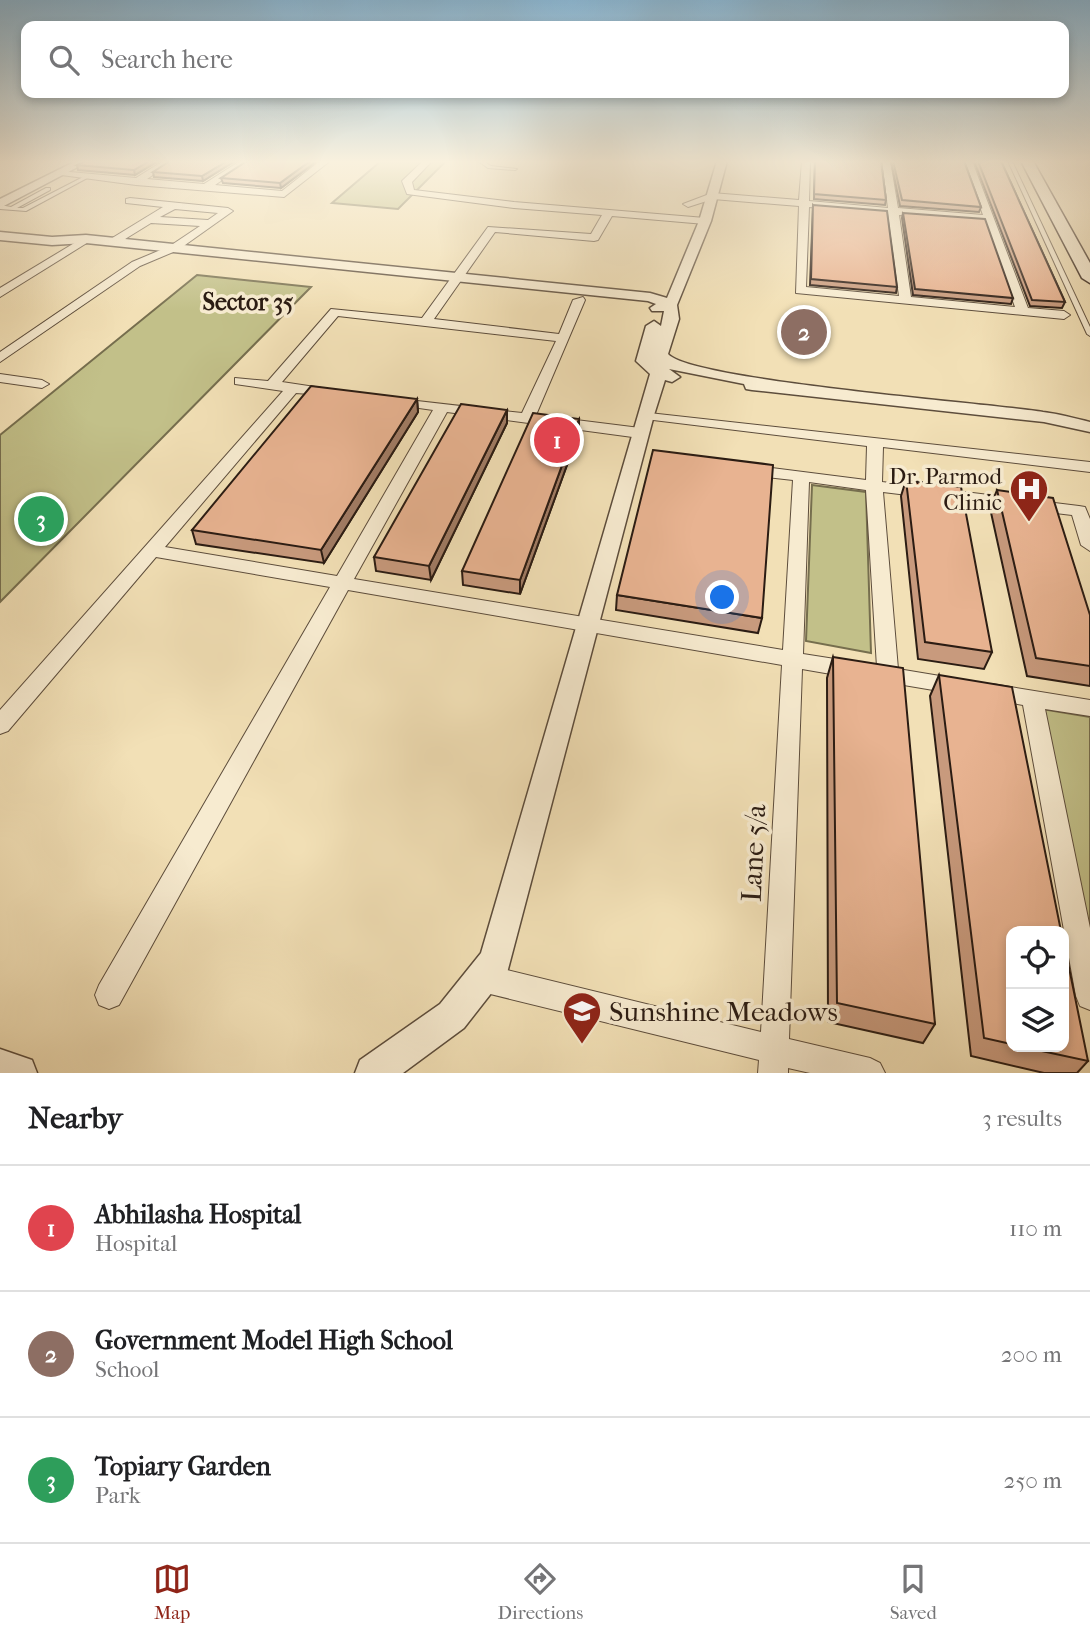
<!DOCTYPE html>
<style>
:root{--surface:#fff;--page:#f2f2f2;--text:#202124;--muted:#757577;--line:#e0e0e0;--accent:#8f2418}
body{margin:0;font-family:"IM FELL French Canon",serif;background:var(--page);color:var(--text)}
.controls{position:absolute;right:21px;bottom:21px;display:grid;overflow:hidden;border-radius:14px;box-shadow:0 4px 10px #0003}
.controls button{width:63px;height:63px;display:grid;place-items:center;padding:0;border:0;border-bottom:2px solid var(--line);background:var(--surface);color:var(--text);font:35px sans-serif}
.you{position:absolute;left:723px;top:598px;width:24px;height:24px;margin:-18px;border:5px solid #fff;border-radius:50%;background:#1a73e8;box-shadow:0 0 0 10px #1a73e833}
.badge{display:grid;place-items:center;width:46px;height:46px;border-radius:50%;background:var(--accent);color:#fff;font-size:23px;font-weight:700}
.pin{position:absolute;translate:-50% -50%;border:4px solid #fff;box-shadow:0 2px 7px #0006}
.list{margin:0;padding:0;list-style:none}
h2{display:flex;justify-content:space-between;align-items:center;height:91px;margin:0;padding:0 28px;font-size:30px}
h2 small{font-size:23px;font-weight:400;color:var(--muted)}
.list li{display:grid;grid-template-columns:46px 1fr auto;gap:21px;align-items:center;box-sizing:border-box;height:126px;padding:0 28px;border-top:2px solid var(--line)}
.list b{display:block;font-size:26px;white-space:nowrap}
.list p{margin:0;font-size:23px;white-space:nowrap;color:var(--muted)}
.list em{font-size:23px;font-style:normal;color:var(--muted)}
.icon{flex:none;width:38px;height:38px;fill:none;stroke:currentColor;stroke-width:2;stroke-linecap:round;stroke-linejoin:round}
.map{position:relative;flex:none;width:1090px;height:1073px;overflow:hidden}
.search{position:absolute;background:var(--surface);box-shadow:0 4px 10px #0003;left:21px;right:21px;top:21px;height:77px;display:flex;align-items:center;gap:18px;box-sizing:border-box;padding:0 24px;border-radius:14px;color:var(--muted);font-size:26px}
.sheet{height:469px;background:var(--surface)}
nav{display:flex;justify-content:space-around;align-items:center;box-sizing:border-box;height:98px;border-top:2px solid var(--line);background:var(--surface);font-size:19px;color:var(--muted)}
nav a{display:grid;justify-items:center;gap:4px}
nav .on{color:var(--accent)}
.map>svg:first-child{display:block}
.green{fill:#c2c089;stroke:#766e4e;stroke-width:2}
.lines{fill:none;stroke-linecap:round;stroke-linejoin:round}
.service-casing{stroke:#5d4d3c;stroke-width:2}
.minor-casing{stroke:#5d4d3c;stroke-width:2}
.tertiary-casing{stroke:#5d4d3c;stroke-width:3}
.secondary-casing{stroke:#2b1c13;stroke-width:3}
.service{fill:#f7ebd0;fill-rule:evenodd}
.minor{fill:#f7ebd0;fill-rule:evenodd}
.tertiary{fill:#f7ebd0;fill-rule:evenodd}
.secondary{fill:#f7ebd0;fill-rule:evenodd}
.wall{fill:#c89a7d;stroke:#2b1c13;stroke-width:2}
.shaded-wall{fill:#a27d66;stroke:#2b1c13;stroke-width:2}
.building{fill:#e8b391;stroke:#2b1c13;stroke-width:2}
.labels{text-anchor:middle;stroke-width:7;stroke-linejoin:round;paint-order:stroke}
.poi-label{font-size:23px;fill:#2b1c13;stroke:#f7ebd0;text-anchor:end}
.far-district-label{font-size:24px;font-weight:bold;fill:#2b1c13;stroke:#f7ebd0}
.near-street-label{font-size:28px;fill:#2b1c13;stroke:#f7ebd0}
.near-poi-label{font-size:28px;fill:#2b1c13;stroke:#f7ebd0;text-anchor:start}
</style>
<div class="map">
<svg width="1090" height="1073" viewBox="0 0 1090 1073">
<rect width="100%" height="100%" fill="#f2e0b6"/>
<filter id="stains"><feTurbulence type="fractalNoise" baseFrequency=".00286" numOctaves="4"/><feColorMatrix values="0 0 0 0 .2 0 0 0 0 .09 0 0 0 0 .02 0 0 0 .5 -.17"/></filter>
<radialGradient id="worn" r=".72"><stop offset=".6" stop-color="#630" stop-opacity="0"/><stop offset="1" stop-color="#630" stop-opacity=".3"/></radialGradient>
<g class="green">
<path d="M381,161H446L398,209L332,203Z"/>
<path d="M197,275L311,287L0,602V435Z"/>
<path d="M812,485L866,492L871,653L806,641Z"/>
<path d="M1042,709L1090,717V931Z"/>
</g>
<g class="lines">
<g class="service-casing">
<g id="service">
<path d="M478,161H483L491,166L517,169L515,170L488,168Z"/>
<path d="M1008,161H1012L1090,327V336L1087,334Z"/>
<path d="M85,176L89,177L26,211L0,209V205L11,207L46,188H50V190L17,208H23Z"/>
</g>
</g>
<g class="minor-casing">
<g id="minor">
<path d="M163,161H173L147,179L204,184L240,161H250L215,185L282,191L320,161H330L284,197L136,185L54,174L59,171L136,178Z"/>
<path d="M423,161H432L412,182L414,190L514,202L705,218L710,221L705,224L612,216L598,240L594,241L495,232L434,319L559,334L573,300L583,297L585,300L536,415L640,428L648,433L640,438L447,412L354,579L783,650L793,480L749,475L741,470L749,465L866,480L867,446L645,419L640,418V412L1090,462V472L883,447L882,482L1079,506L1085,507L1090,519V551L1081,545L1072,515L883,492L898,669L964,680L967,686L964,692L957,694L874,680L871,674L877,667L866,490L809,482L803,654L854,662L861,665L864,670L861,675L854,678L802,669L789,1039L870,1058L880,1063L885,1073H810L788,1068V1073H758L759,1060L482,992L472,988L468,978L472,968L482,964L761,1032L782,665L348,590L119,1005L109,1009L99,1005L95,995L99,985L330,587L156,557L8,731L0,734V710L283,391L235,384V378L268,381L331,309L422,318L488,227L591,234L602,215L514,208L407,194L402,181ZM338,316L556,341L522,413L391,398V404L433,410L337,576L165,547L296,393L335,396V390L282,382Z"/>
<path d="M802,161H810L809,201L888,208L882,161H890L898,208L983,215L964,161H972L1028,308L1064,311L1070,315L1064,319L796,293L799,206L713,199L688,207L683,204L712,193L799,200ZM809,207L888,214L899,296L806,287ZM899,215L985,222L1015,307L911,297Z"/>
<path d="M130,198L228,208L233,211L178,250L140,266L0,362V352L132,262L170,246L200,226L151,223L117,244H109V240L163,207L126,203V199ZM175,209L218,213L208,220L160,217Z"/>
<path d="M86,236L91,239L90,241L0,297V288Z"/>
<path d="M0,374L42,380L49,384L42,388L0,382Z"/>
<path d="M992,684L1090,700V716L1045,709L1090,928V1010L1080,1006L1076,996L1023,705L985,698L981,692L985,686Z"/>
</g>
</g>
<g class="tertiary-casing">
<g id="tertiary">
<path d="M76,161H89L0,208V199Z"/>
<path d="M717,161H727L711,221L677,305L679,319L668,354C693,381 987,403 1043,412C1059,414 1074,418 1090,422V432L1044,422L752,390L746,389L744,384L669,369L680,377L672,382L665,380L654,415L507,973L464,1028L403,1073H355L360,1060L440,1004L481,953L650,374L636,361L646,326L654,321L661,326L664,311H652L650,308L656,304L648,301L86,243L52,245L0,240V232L52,237L86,235L650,293L667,298L699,221Z"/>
<path d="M0,1049L32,1060L37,1073H0Z"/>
</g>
</g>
<g class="secondary-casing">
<path id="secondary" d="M1021,161H1033L1090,263V283L1082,278Z"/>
</g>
<use href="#service" class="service"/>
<use href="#minor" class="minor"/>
<use href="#tertiary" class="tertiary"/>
<use href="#secondary" class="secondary"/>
</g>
<g class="wall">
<path d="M85,161H158L135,175L78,170L77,165Z"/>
<path d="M235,161L203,181L154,177L153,172Z"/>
<path d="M317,161L281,188L223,183L221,178Z"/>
<path d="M815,161H881L886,200L885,205L814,199Z"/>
<path d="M891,161H964L981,207L979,212L900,206Z"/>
<path d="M974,161H1001L1065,302L1062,308L1030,306Z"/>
<path d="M813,205L897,287L896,293L810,285Z"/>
<path d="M903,213L1013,298L1011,304L913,295L902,218Z"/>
<path d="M417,399L418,412L324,563L196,544L192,530Z"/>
<path d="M507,410V423L431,580L376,571L374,557Z"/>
<path d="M579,419V432L520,594L463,585L462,571Z"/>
<path d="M906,480L992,652L984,669L918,659L901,496Z"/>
<path d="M997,490L1090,615V686L1027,676L990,508Z"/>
<path d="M617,595L762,618L758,633L616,610Z"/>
<path d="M833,657L935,1024L923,1043L828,1022L827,678Z"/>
<path d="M939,675L1011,931V1047H1064L1088,1061L1077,1073H1044L971,1056L930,696Z"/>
</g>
<g class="shaded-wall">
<path d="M149,161H158L135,175L134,170Z"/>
<path d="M227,161H235L203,181L202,176Z"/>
<path d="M310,161H317L281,188L280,183Z"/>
<path d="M417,399L418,412L324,563L321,550Z"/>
<path d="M507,410V423L431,580L429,566Z"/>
<path d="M579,419V432L520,594V580Z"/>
</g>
<g class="building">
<path d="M85,161H149L134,170L77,165Z"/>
<path d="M170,161H227L202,176L153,172Z"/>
<path d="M247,161H310L280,183L221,178Z"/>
<path d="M815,161H881L886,200L814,194Z"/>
<path d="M893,161H964L981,207L902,200Z"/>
<path d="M978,161H1001L1065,302L1032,300Z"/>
<path d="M813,205L887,211L897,287L811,279Z"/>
<path d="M903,213L985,219L1013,298L915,289Z"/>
<path d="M311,386L417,399L321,550L192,530Z"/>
<path d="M461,404L507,410L429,566L374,557Z"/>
<path d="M533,413L579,419L520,580L462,571Z"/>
<path d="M653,450L773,465L762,618L617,595Z"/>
<path d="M906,480L961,487L992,652L925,642Z"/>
<path d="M997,490L1053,498L1090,615V666L1036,658Z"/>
<path d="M833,657L903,668L935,1024L837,1003Z"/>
<path d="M939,675L1012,687L1061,931H1011V1044L984,1038Z"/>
<path d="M1064,943L1088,1061L1023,1047H1064Z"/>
</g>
<linearGradient id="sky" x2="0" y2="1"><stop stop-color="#8ab7d4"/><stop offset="0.52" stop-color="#f9f1de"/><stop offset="1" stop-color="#f9f1de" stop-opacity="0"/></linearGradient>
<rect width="1090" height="311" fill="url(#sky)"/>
<defs>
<g id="hospital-pin" transform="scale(2.0125)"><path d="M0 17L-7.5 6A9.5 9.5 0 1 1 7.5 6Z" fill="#8f2418" stroke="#f7ebd0"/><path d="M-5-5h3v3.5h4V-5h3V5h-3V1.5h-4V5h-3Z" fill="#fff"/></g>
<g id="school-pin" transform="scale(2.0125)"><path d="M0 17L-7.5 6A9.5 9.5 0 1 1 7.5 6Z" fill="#8f2418" stroke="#f7ebd0"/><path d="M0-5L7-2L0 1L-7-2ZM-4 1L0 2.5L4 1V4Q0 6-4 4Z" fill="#fff"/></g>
</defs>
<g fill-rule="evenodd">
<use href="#hospital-pin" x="1029" y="489"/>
<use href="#school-pin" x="582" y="1011"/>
</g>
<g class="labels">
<g class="poi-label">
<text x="1002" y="484">Dr. Parmod<tspan x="1002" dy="26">Clinic</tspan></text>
</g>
<g class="far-district-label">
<text x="248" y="310">Sector 35</text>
</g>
<g class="near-street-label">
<text transform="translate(753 853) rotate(-87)" y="10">Lane 5/a</text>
</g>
<g class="near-poi-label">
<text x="609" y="1021">Sunshine Meadows</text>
</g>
</g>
<rect width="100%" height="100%" filter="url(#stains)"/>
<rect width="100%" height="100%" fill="url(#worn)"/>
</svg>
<div class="controls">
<button><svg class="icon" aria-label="locate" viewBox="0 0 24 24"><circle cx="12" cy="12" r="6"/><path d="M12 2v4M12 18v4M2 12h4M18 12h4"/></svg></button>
<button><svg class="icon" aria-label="layers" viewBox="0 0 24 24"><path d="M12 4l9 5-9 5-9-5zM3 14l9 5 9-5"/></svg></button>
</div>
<div class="you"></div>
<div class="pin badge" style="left:557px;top:440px;background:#e0444e">1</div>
<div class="pin badge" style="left:804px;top:332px;background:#8d6e63">2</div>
<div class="pin badge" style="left:41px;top:519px;background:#2e9e5b">3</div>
<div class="search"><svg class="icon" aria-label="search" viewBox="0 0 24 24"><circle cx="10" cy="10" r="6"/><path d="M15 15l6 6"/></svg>Search here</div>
</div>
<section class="sheet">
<h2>Nearby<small>3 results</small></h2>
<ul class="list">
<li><span class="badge" style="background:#e0444e">1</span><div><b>Abhilasha Hospital</b><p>Hospital</p></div><em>110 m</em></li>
<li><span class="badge" style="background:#8d6e63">2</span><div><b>Government Model High School</b><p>School</p></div><em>200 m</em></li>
<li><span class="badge" style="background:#2e9e5b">3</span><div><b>Topiary Garden</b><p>Park</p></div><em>250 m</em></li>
</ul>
</section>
<nav>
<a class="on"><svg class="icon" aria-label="map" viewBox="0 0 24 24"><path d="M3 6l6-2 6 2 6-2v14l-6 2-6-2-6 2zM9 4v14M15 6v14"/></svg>Map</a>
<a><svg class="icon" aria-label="directions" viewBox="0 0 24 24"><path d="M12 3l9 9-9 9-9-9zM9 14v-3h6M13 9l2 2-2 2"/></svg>Directions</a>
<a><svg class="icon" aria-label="saved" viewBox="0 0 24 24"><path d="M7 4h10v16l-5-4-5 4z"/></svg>Saved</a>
</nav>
